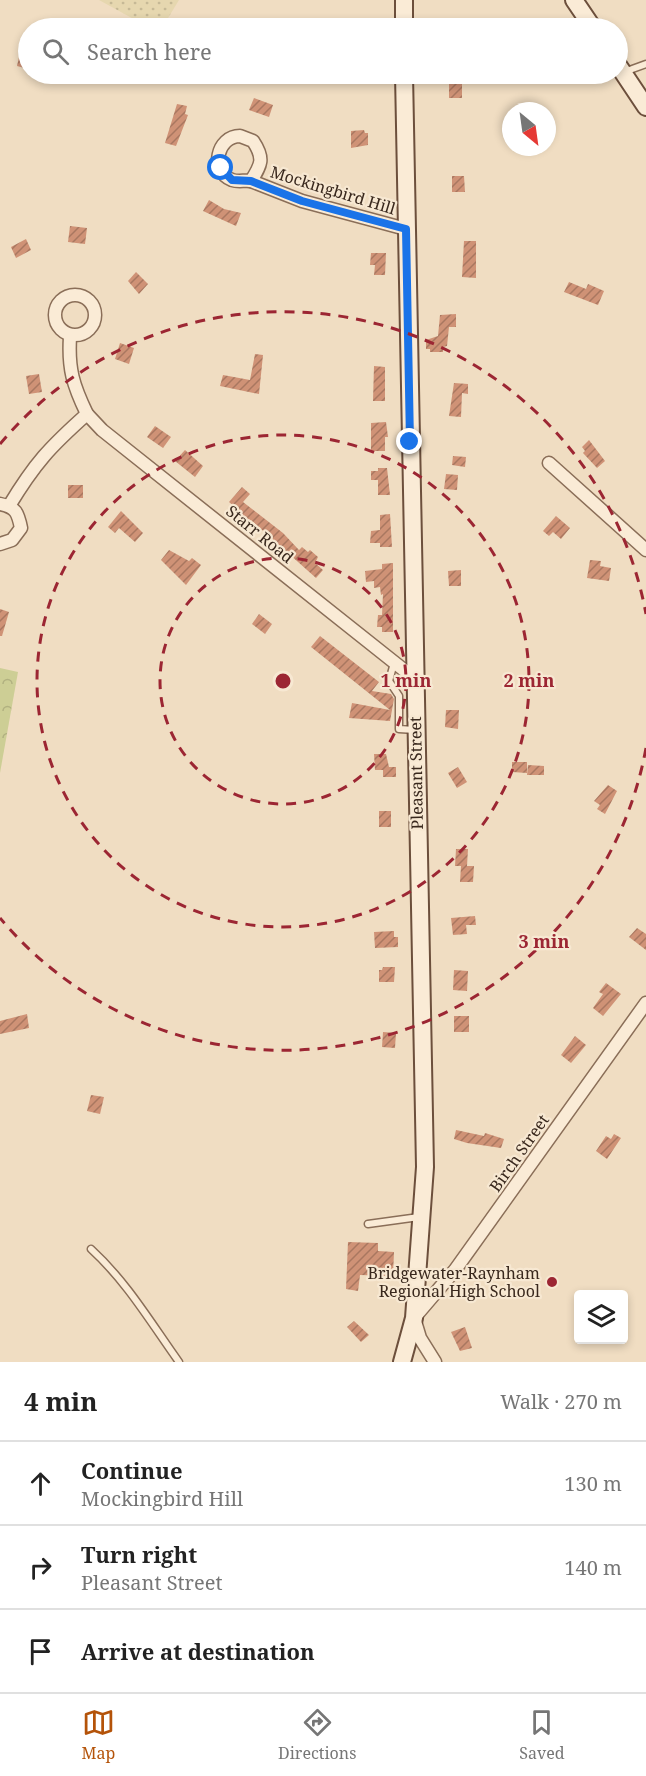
<!DOCTYPE html>
<meta charset="utf-8">
<style>
:root{--surface:#fff;--page:#f2f2f2;--text:#222;--muted:#767676;--line:#e0e0e0;--accent:#b45309}
body{margin:0;font-family:"Noto Serif",serif;background:var(--page);color:var(--text)}
.controls{position:absolute;right:18px;bottom:18px;display:grid;overflow:hidden;border-radius:6px;box-shadow:0 3px 9px #0003}
.controls button{width:54px;height:54px;display:grid;place-items:center;padding:0;border:0;border-bottom:2px solid var(--line);background:var(--surface);color:var(--text);font:30px sans-serif}
.compass{position:absolute;left:502px;top:102px;width:54px;height:54px;border-radius:50%;background:var(--surface);box-shadow:0 3px 9px #0003;rotate:151deg}
.stop{position:absolute;width:18px;height:18px;margin:-14px;border:4px solid #1a73e8;border-radius:50%;background:#fff}
.stop.end{background:#1a73e8;border-color:#fff;box-shadow:0 2px 6px #0008}
.list{margin:0;padding:0;list-style:none}
h2{display:flex;justify-content:space-between;align-items:center;height:78px;margin:0;padding:0 24px;font-size:26px}
h2 small{font-size:20px;font-weight:400;color:var(--muted)}
.list li{display:grid;grid-template-columns:39px 1fr auto;gap:18px;align-items:center;box-sizing:border-box;height:84px;padding:0 24px;border-top:2px solid var(--line)}
.list b{display:block;font-size:22px;white-space:nowrap}
.list p{margin:0;font-size:20px;white-space:nowrap;color:var(--muted)}
.list em{font-size:20px;font-style:normal;color:var(--muted)}
.icon{flex:none;width:33px;height:33px;fill:none;stroke:currentColor;stroke-width:2;stroke-linecap:round;stroke-linejoin:round}
.map{position:relative;flex:none;width:646px;height:1362px;overflow:hidden}
.search{position:absolute;background:var(--surface);box-shadow:0 3px 9px #0003;left:18px;right:18px;top:18px;height:66px;display:flex;align-items:center;gap:15px;box-sizing:border-box;padding:0 21px;border-radius:33px;color:var(--muted);font-size:22px}
.sheet{height:330px;background:var(--surface)}
nav{display:flex;justify-content:space-around;align-items:center;box-sizing:border-box;height:84px;border-top:2px solid var(--line);background:var(--surface);font-size:16px;color:var(--muted)}
nav a{display:grid;justify-items:center;gap:3px}
nav .on{color:var(--accent)}
.map>svg:first-child{display:block}
.farmland{fill:url(#farmland-dots)}
.park{fill:url(#park-crowns)}
.building{fill:url(#building-hatch)}
.lines{fill:none;stroke-linecap:round;stroke-linejoin:round}
.lane-casing{stroke:#8a6e58;stroke-width:9}
.street-casing{stroke:#8a6e58;stroke-width:15}
.secondary-casing{stroke:#6c4f3c;stroke-width:20}
.lane{stroke:#faebd6;stroke-width:6}
.street{stroke:#faebd6;stroke-width:12}
.secondary{stroke:#faebd6;stroke-width:16}
.route{stroke:#1a73e8;stroke-width:8}
.ring{fill:none;stroke:#9c2633;stroke-width:3;stroke-dasharray:10 8}
.poi-dot{fill:#9c2633;stroke:#f7e8d2;stroke-width:2}
.labels{text-anchor:middle;stroke-width:4.5;stroke-linejoin:round;paint-order:stroke}
.street-label{font-size:16px;fill:#39281d;stroke:#f7e8d2}
.poi-label{font-size:16px;fill:#39281d;stroke:#f7e8d2;text-anchor:end}
.centre{fill:#9c2633;stroke:#f7e8d2;stroke-width:3}
.ring-label{font-size:18px;text-anchor:middle;font-weight:bold;fill:#9c2633;stroke:#f7e8d2;stroke-width:4.5;stroke-linejoin:round;paint-order:stroke}
</style>
<div class="map">
<svg width="646" height="1362" viewBox="0 0 646 1362">
<defs>
<pattern id="farmland-dots" width="8" height="8" patternUnits="userSpaceOnUse" patternTransform="scale(1.5)"><rect width="8" height="8" fill="#e6d7af"/><path d="M2 2h.1M6 6h.1" fill="none" stroke="#c6b996" stroke-width="1.8" stroke-linecap="round"/></pattern>
<pattern id="park-crowns" width="20" height="18" patternUnits="userSpaceOnUse" patternTransform="scale(1.5)"><rect width="20" height="18" fill="#cdce95"/><path d="M2 6a3 3 0 1 1 6 0M12 15a3 3 0 1 1 6 0" fill="none" stroke="#b1b180"/></pattern>
<pattern id="building-hatch" width="6" height="6" patternUnits="userSpaceOnUse" patternTransform="scale(1.5)"><rect width="6" height="6" fill="#cf9276"/><path d="M-1 1l2-2M0 6l6-6M5 7l2-2" fill="none" stroke="#a97760"/></pattern>
</defs>
<rect width="100%" height="100%" fill="#f0ddc2"/>
<path class="farmland" d="M99,0H179L162,28H150Z"/>
<path class="park" d="M0,668L18,672L0,773Z"/>
<g class="building">
<path d="M25,31H28V69L17,66Z"/>
<rect x="449" y="82" width="13" height="16"/>
<path d="M254,98L273,105L269,117L249,110Z"/>
<path d="M177,104L187,106L185,114L188,115L176,146L165,143Z"/>
<path d="M364,130L365,133H368V145L351,148V131Z"/>
<path d="M452,176H464L465,192H452Z"/>
<path d="M209,200L224,209L241,213L236,226L203,211Z"/>
<path d="M70,226L87,228L85,244L68,242Z"/>
<path d="M26,239L31,250L16,258L11,247Z"/>
<path d="M464,241H476V278L462,277Z"/>
<path d="M371,253H386L385,275H374L375,265H370Z"/>
<path d="M136,272L148,284L139,294L128,281Z"/>
<path d="M569,282L586,289L588,284L604,291L598,305L564,292Z"/>
<path d="M456,314V327H449L447,346L443,347V352H430V349H426V340L438,336L440,315Z"/>
<path d="M120,343L134,348L129,364L115,359Z"/>
<path d="M255,354L263,355L259,394L220,386L223,375L250,380Z"/>
<path d="M374,366L385,367V401H373Z"/>
<path d="M39,374L42,392L29,394L26,376Z"/>
<path d="M454,383L468,384V394L462,393L461,417L449,416Z"/>
<path d="M386,422L388,437H385V451H371V423Z"/>
<path d="M155,426L171,437L163,448L147,437Z"/>
<path d="M589,440L605,461L597,468L583,453L585,451L582,447Z"/>
<path d="M185,450L203,466L195,477L175,461Z"/>
<path d="M453,456L466,457L465,467L452,465Z"/>
<path d="M378,468H387L390,495H378V480H371V471H378Z"/>
<path d="M446,474L458,475L457,490L444,489Z"/>
<rect x="68" y="485" width="15" height="13"/>
<path d="M242,487L250,494L243,502L283,533L299,550L302,547L308,552L310,550L318,557L315,563L323,570L316,578L251,520L248,523L233,511L236,508L229,502Z"/>
<path d="M121,511L143,533L135,542L119,528L115,533L108,527Z"/>
<path d="M390,514L392,547H380V543H370L371,531L380,530V515Z"/>
<path d="M556,516L570,528L561,539L553,532L549,536L543,531Z"/>
<path d="M169,550L189,561L192,558L201,565L186,585L161,560Z"/>
<path d="M590,560L601,561L600,566L611,568L609,581L587,578Z"/>
<path d="M393,563V632H382V627H377L378,615H382L383,594L381,595L380,587L374,588V581L366,582L365,571L382,569V564Z"/>
<path d="M461,570V586H449L448,571Z"/>
<path d="M0,609L9,612L2,636H0Z"/>
<path d="M259,614L272,624L265,634L252,624Z"/>
<path d="M320,636L379,682L372,691L391,694L394,699L390,721L349,718L352,703L390,710L311,647Z"/>
<path d="M446,710H459L458,729L445,727Z"/>
<path d="M374,754H386L389,767H396V777H383V770H375Z"/>
<path d="M512,762H527V773L512,772Z"/>
<path d="M528,765L544,766V775H527Z"/>
<path d="M458,767L467,782L457,788L448,773Z"/>
<path d="M608,785L617,791L605,814L597,809L600,805L594,801Z"/>
<rect x="379" y="811" width="12" height="16"/>
<path d="M456,849H468L467,866H474L473,882H460L461,866H455Z"/>
<path d="M475,916L476,925H466L467,934L453,935L451,918Z"/>
<path d="M637,928L646,934V950L629,937Z"/>
<path d="M394,931V937H398V947L375,948L374,932Z"/>
<path d="M383,967H395L394,982H379V970H382Z"/>
<path d="M454,970L468,971L467,991L453,990Z"/>
<path d="M606,983L621,994L603,1016L593,1008L603,994L599,992Z"/>
<path d="M27,1014L29,1028L0,1034V1021Z"/>
<rect x="454" y="1016" width="15" height="16"/>
<path d="M383,1032L396,1033L395,1048L382,1047Z"/>
<path d="M575,1036L586,1045L571,1063L561,1055Z"/>
<path d="M91,1095L104,1097L100,1114L87,1111Z"/>
<path d="M456,1130L484,1136L485,1133L504,1139L501,1148L467,1143L454,1139Z"/>
<path d="M614,1134L621,1138L607,1159L596,1151L606,1136L611,1139Z"/>
<path d="M348,1242L378,1243V1251L394,1252L393,1276L360,1275L358,1291L346,1289Z"/>
<path d="M354,1321L369,1335L361,1342L347,1327Z"/>
<path d="M465,1327L472,1348L460,1351L451,1332Z"/>
</g>
<g class="lines">
<g class="lane-casing">
<g id="lane">
<path d="M624,72L646,64"/>
<path d="M394,663L389,681L399,696V729L415,730"/>
<path d="M368,1224L419,1217"/>
<path d="M91,1249C127,1282 151,1323 179,1362"/>
</g>
</g>
<g class="street-casing">
<g id="street">
<path d="M240,136L253,141C265,159 261,165 251,181C245,180 238,182 232,180C209,171 217,136 240,136Z"/>
<path d="M251,181L302,201L406,229"/>
<circle cx="75" cy="315" r="20"/>
<path d="M87,414L102,430L414,678"/>
<path d="M549,463L646,550"/>
<path d="M0,504C16,507 18,513 21,528L12,540L0,544"/>
<path d="M9,506C35,463 50,447 87,414C73,385 68,369 70,337"/>
<path d="M435,1362L420,1338L414,1318L455,1270L646,1003"/>
</g>
</g>
<g class="secondary-casing">
<g id="secondary">
<path d="M404,0V28"/>
<path d="M574,0L593,28"/>
<path d="M618,65L646,107"/>
<path d="M402,1362L414,1318L425,1167L404,74"/>
</g>
</g>
<use href="#lane" class="lane"/>
<use href="#street" class="street"/>
<use href="#secondary" class="secondary"/>
</g>
<g class="lines">
<path class="route" d="M221,168L232,180L251,181L302,201L406,229L410,442"/>
</g>
<g class="ring">
<circle cx="283" cy="681" r="123"/>
<circle cx="283" cy="681" r="246"/>
<path d="M646 748A369 369 0 0 1 0 918M0 444A369 369 0 0 1 646 614"/>
</g>
<circle class="poi-dot" cx="552" cy="1282" r="6"/>
<g class="labels">
<g class="street-label">
<text transform="translate(333 190) rotate(17)" y="6">Mockingbird Hill</text>
<text transform="translate(260 534) rotate(39)" y="6">Starr Road</text>
<text transform="translate(416 773) rotate(-91)" y="6">Pleasant Street</text>
<text transform="translate(519 1153) rotate(-55)" y="6">Birch Street</text>
</g>
<g class="poi-label">
<text x="540" y="1279">Bridgewater-Raynham<tspan x="540" dy="18">Regional High School</tspan></text>
</g>
</g>
<circle cx="283" cy="681" r="9" class="centre"/>
<g class="ring-label">
<text x="406" y="687">1 min</text>
<text x="529" y="687">2 min</text>
<text x="544" y="948">3 min</text>
</g>
</svg>
<div class="controls">
<button><svg class="icon" aria-label="layers" viewBox="0 0 24 24"><path d="M12 4l9 5-9 5-9-5zM3 14l9 5 9-5"/></svg></button>
</div>
<svg class="compass" viewBox="-18 -18 36 36"><path d="M0-13l5 13h-10z" fill="#e53935"/><path d="M0 13l5-13h-10z" fill="#767676"/></svg>
<div class="stop" style="left:221px;top:168px"></div>
<div class="stop end" style="left:410px;top:442px"></div>
<div class="search"><svg class="icon" aria-label="search" viewBox="0 0 24 24"><circle cx="10" cy="10" r="6"/><path d="M15 15l6 6"/></svg>Search here</div>
</div>
<section class="sheet">
<h2>4 min<small>Walk · 270 m</small></h2>
<ul class="list">
<li><svg class="icon" aria-label="ahead" viewBox="0 0 24 24"><path d="M12 20V5M6 11l6-6 6 6"/></svg><div><b>Continue</b><p>Mockingbird Hill</p></div><em>130 m</em></li>
<li><svg class="icon" aria-label="right" viewBox="0 0 24 24"><path d="M7 20v-9h11M14 6l5 5-5 5"/></svg><div><b>Turn right</b><p>Pleasant Street</p></div><em>140 m</em></li>
<li><svg class="icon" aria-label="arrive" viewBox="0 0 24 24"><path d="M6 21V4h12l-3 4 3 4H6"/></svg><div><b>Arrive at destination</b></div></li>
</ul>
</section>
<nav>
<a class="on"><svg class="icon" aria-label="map" viewBox="0 0 24 24"><path d="M3 6l6-2 6 2 6-2v14l-6 2-6-2-6 2zM9 4v14M15 6v14"/></svg>Map</a>
<a><svg class="icon" aria-label="directions" viewBox="0 0 24 24"><path d="M12 3l9 9-9 9-9-9zM9 14v-3h6M13 9l2 2-2 2"/></svg>Directions</a>
<a><svg class="icon" aria-label="saved" viewBox="0 0 24 24"><path d="M7 4h10v16l-5-4-5 4z"/></svg>Saved</a>
</nav>
